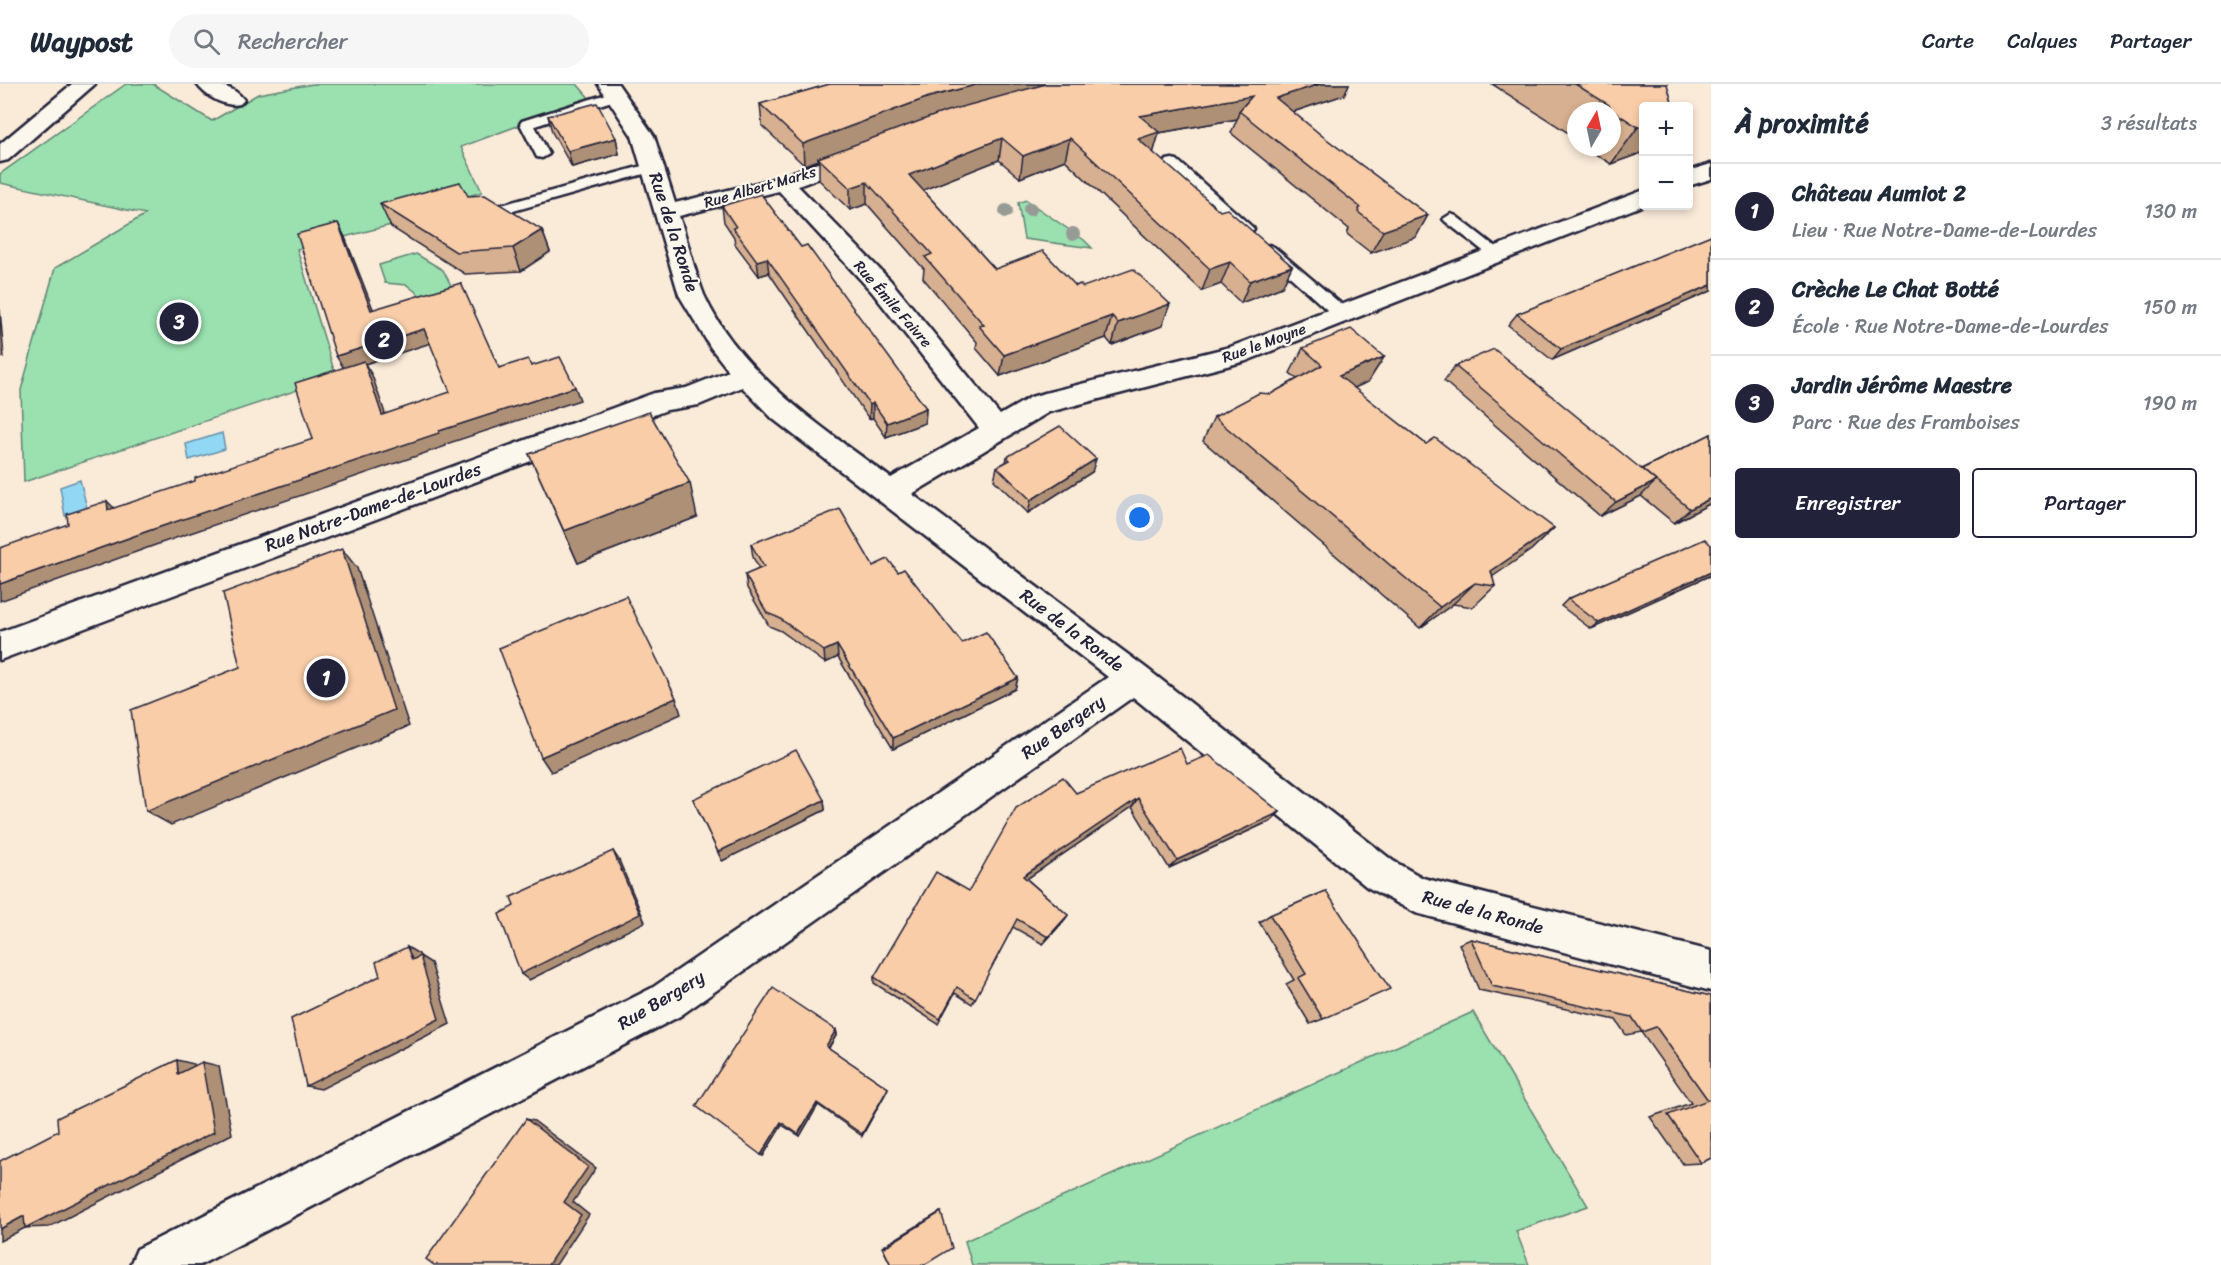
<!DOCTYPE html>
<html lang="fr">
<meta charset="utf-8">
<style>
:root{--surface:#fff;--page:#f6f6f7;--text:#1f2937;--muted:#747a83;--line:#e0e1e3;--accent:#22223b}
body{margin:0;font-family:Sriracha,sans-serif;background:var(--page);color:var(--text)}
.controls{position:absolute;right:18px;top:18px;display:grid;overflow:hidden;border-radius:6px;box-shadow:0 3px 9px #0003}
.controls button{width:54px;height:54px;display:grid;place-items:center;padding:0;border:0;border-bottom:2px solid var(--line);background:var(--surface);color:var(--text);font:30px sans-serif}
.compass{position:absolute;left:1567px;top:18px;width:54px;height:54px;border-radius:50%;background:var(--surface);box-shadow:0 3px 9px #0003;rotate:9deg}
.you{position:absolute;left:1140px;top:434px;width:21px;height:21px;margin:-15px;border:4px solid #fff;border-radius:50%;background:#1a73e8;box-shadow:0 0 0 9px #1a73e833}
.badge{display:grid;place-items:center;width:39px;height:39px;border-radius:50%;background:var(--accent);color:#fff;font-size:20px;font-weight:700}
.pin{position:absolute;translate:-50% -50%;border:3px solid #fff;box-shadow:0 2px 6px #0006}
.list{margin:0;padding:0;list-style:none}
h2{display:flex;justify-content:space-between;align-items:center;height:78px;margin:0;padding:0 24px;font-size:26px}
h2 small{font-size:20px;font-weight:400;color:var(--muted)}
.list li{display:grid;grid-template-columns:39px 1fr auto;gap:18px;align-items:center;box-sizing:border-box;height:96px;padding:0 24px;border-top:2px solid var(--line)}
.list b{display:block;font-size:22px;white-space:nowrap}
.list p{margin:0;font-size:20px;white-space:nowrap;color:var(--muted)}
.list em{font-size:20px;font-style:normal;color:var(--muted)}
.actions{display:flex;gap:12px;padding:18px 24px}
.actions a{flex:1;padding:14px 0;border:2px solid var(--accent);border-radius:6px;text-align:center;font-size:21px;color:var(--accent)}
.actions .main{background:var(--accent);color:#fff}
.icon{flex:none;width:33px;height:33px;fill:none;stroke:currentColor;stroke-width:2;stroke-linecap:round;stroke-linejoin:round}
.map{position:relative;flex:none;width:1711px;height:1181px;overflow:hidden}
header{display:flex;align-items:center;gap:36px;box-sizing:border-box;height:84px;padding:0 30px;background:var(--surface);border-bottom:2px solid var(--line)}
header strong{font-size:28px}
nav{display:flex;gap:33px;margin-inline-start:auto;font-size:21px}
.search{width:420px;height:54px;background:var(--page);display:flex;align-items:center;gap:15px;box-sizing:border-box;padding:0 21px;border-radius:33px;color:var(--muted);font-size:22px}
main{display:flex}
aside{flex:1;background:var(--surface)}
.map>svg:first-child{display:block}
.green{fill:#9ae1af;stroke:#5e8275;stroke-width:1.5}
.water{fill:#92d8f4;stroke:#658faa;stroke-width:1.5}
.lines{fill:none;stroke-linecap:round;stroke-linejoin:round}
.lane-casing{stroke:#22223b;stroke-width:5}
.street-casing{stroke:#22223b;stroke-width:5}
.lane{fill:#fbf7ec;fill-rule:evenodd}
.street{fill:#fbf7ec;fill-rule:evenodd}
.tree{fill:#979b95}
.wall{fill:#d6b090;stroke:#22223b;stroke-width:1.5}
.shaded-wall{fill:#ae9076;stroke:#22223b;stroke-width:1.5}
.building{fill:#f9cda8;stroke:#22223b;stroke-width:1.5}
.labels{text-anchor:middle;stroke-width:4.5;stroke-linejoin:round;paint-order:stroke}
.far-street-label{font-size:15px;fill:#22223b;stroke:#fbf7ec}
.street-label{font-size:18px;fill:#22223b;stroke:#fbf7ec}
</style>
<header>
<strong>Waypost</strong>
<div class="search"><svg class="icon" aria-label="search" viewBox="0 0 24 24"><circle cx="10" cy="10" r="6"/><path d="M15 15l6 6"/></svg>Rechercher</div>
<nav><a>Carte</a><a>Calques</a><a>Partager</a></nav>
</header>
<main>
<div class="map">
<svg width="1711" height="1181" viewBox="0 0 1711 1181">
<rect width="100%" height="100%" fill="#faead8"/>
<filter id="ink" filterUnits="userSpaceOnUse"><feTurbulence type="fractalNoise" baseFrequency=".0167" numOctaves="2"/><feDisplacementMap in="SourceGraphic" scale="12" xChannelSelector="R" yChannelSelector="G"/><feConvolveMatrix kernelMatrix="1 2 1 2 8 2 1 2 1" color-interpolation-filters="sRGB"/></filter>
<g filter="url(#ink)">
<g class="green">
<path d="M126,0H153L212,37L258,10L313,0H577L590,15L461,63L482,108L451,117L462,123L297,165L336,293L24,398L21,306L55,184L146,130L0,99V90Z"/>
<path d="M1026,116L1084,156L1092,164L1024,155L1018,119Z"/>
<path d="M416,170L443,186L453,205L422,213L407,201L385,199L379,181Z"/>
<path d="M1473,928L1588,1122L1516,1147L1529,1181H972L965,1157Z"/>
</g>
<g class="water">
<path d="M222,349L225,365L189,376L186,360Z"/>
<path d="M80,396L87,424L69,433L65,432L60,403Z"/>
</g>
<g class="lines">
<g class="lane-casing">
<g id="lane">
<path d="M616,7L621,8L623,11L621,14L535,42L549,70L542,74L537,73L520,40L522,37Z"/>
<path d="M1172,75L1177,76L1251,142L1254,145L1251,148H1241L1167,82L1165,79L1167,76Z"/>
<path d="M653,79L658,80L660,83L658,86L499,131L492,126L494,123Z"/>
<path d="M1451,130L1456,132L1501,167L1504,170L1501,173H1491L1446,138L1443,135Z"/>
<path d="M1269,161L1274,163L1348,226L1350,230L1348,234H1336L1264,169L1261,166Z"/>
</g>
</g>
<g class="street-casing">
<g id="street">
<path d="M72,0H95L8,76L0,78V60Z"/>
<path d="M197,0C214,0 232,0 244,16L240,20C226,24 205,12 197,0Z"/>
<path d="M598,0H618L654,52L675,119L777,94L853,66L861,64L869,66L872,71L869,76L798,102L890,196L1000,331L1031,313L1041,310L1230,263L1644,106V121L1246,277L1049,328L912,410L1146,584L1393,777L1423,794L1711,867V907L1416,829L1367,803L1133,613L680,932L200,1181H130L137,1165L652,904L1108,593L773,335L742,303L699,321L667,326L0,576V548L654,309L686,304L729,287L711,264L679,211L632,52ZM779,107L872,208L979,344L891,394C824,344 740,291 704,211C694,186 688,158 679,132Z"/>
<path d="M1711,80V95L1688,102V87Z"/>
</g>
</g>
<use href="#lane" class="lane"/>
<use href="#street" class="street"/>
</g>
<g class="tree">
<circle cx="1030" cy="125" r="7"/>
<circle cx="1006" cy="127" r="7"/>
<circle cx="1073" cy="150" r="7"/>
</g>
<g class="wall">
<path d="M830,0H1349L1344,11L1293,28L1321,51L1428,131L1416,153L1371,169L1347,150L1349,145L1231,49L1237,35L1159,49L1153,69L1220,127L1292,182L1282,203L1241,219L1221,200L1202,207L1065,76L1020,94L999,76L923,106L995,185L1083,203L1162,242L1112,261L1106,254L1000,292L976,264L977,258L923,194L924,185L867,120L850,126L819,96V76L804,81L762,42L760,20Z"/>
<path d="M1492,0H1667L1644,22V68L1611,80L1584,63H1612V27H1576V54Z"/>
<path d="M548,32L616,54L619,70L572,83L552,48Z"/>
<path d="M468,112L542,146L550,168L521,187L465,190L391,143L380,120Z"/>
<path d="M722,122L926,324L925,339L886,353L873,334L869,335L769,189L759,192L735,160L734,153L724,138Z"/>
<path d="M1711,151V207L1552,276L1508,241L1517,230Z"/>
<path d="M1303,264L1384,273L1368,298L1354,304L1426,360L1554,444L1531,466L1492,492L1495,502L1473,523L1453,520L1420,544L1203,357L1214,333L1271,310L1297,295L1290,289Z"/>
<path d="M1455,282L1641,385L1711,350V419L1674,439L1641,412L1600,432L1444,297Z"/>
<path d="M529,370L697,433L578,479Z"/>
<path d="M1007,373L1092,388L1028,429L994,396L997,383L1006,378Z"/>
<path d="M751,460L873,482L898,488L962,559L1018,594L1015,605L893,665L838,573L825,579L781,547L769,542L747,504L745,491L759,485L753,473Z"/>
<path d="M1711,461V491L1591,545L1561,522L1568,515L1645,482Z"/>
<path d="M1187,680L1280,728L1270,737L1169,784L1132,723L1027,795L1068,831L1063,838L1043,860L1013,843L972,920L955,909L938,940L874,899V893L1076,709Z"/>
<path d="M693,715L824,716L825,726L722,777Z"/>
<path d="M1326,807L1323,935L1310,940L1286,900L1294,896L1259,838L1270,831Z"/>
<path d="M1471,855L1711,912V1074L1701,1079L1683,1080L1650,1033L1691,1019L1641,948L1626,951L1616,936L1479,906L1459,860Z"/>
<path d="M836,946L837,950L829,964L888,1004L862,1052L818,1021L800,1052L782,1041L763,1072L761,1071Z"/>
<path d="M940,1128H941L891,1181L882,1163Z"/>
</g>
<g class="shaded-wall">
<path d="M979,0H1059L818,74L819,76L804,81L803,60L929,13Z"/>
<path d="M1320,0H1349L1344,11L1268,36L1276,14Z"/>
<path d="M1252,12L1239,27L1237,35L1159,49L1153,70L1132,77L1140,32Z"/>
<path d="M1644,41V68L1611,80L1638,43Z"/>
<path d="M616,54L619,70L572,83L568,67Z"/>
<path d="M1002,54L999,76L908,112L909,91Z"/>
<path d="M1070,54L1065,76L1020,94L1023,72Z"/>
<path d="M867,98V120L850,126V104Z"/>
<path d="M1428,131L1416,153L1371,169L1383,147Z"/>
<path d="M338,139L345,153L379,240L371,226Z"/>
<path d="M542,146L550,168L521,187L513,164Z"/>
<path d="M767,174L769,189L759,192L757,177Z"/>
<path d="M1230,178L1221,200L1202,207L1210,185Z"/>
<path d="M1292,182L1282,203L1241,219L1250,197Z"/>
<path d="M1711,201V207L1552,276L1561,265Z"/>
<path d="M1170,220L1162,242L1112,261L1118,239Z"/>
<path d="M0,225L4,273L0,274Z"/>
<path d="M1112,232L1106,254L1000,292L1004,271Z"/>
<path d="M424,245L431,259L365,280L372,291L390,344L345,286L336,272Z"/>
<path d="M1384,273L1368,298L1324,317L1339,292Z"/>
<path d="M575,303L580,316L446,360V362L161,459L0,517V500L148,447L439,347Z"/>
<path d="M873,319V334L869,335L870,321Z"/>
<path d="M926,324L925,339L886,353L887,339Z"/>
<path d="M1096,375L1092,388L1028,429L1031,416Z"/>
<path d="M1656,397L1641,412L1600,432L1616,418Z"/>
<path d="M690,399L697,433L578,479L564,447Z"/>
<path d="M1711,414V419L1674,439L1690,425Z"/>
<path d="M107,417L120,430L108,426Z"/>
<path d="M1554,444L1531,466L1482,500L1491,487Z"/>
<path d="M342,465L357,484L409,642L171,741L146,727Z"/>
<path d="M1711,488V491L1591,545L1599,539Z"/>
<path d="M1475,499L1453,520L1420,544L1440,523Z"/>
<path d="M837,561L838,573L825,579L824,567Z"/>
<path d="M1018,594L1015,605L893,665V654Z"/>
<path d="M676,614L681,630L551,688L541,673Z"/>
<path d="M1138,714L1132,723L1019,800L1023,792Z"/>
<path d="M824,716L825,726L722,777L718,768Z"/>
<path d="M1280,728L1270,737L1169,784L1177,776Z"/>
<path d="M613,767L619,776L645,838L529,896L521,890Z"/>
<path d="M1068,831L1063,838L1043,860L1048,853Z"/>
<path d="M407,863L419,870L423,883L412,876Z"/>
<path d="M420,872L431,879L450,940L321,1005L306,1002Z"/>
<path d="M836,946L837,950L827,966L826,962Z"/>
<path d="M177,976L194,980L196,993L178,990Z"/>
<path d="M202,978L219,982L232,1050L49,1143L25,1144Z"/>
<path d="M888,1004L887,1007L862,1052V1050Z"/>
<path d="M817,1019L818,1021L800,1052L798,1050Z"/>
<path d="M526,1035L534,1037L596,1084L573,1118L589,1131L556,1181H548L564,1118Z"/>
<path d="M781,1038L782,1041L763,1072L761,1071Z"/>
<path d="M24,1132H48L0,1157V1145Z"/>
</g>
<g class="building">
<path d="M830,0H979L929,13L803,60L760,20Z"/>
<path d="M1046,0H1320L1276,14L1321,51L1428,131L1383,147L1358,128L1360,123L1239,27L1252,12L1140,32L1159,48L1138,55L1220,127L1227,125L1292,182L1250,197L1230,178L1210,185L1070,54L1023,72L1002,54L909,91L995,185L1043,167L1076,202L1080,200L1083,203L1133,185L1170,220L1118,239L1112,232L1004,271L979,242L984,241L925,173L932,170L867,98L850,104L818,74L947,27Z"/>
<path d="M1575,0H1667L1673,22H1644V41L1638,43L1611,26L1609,21Z"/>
<path d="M597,19L616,54L568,67L548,32Z"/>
<path d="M460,98L468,112L485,111L542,146L513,164L456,168L380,120Z"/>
<path d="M761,110L801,163L807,161L926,324L887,339L873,319L870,321L767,174L757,177L733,144L736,143L722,122Z"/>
<path d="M338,139L371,226L461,199L499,284L528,275L531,282L560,273L575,303L439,347V349L148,447L0,500V464L68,440L67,430L107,417L108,426L195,397V394L313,355L295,299L364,277L382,331L450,308L424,245L336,272L297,150Z"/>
<path d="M1711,151V201L1561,265L1517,230Z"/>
<path d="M1351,245L1384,273L1339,292L1426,360L1435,354L1554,444L1491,487L1495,502L1475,499L1440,523L1214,333L1259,309L1271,310L1322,281L1303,264Z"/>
<path d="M1494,265L1656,397L1616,418L1455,282Z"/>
<path d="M649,328L690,399L564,447L529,370Z"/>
<path d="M1060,342L1096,375L1031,416L997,383L1010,376L1007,373Z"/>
<path d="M1711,350V414L1690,425L1642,385Z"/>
<path d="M840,425L873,482L888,475L898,488L904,485L962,559L986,548L1018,594L893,654L837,561L824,567L779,534L767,529L745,491L764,483L751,460Z"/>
<path d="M1705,455L1711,461V488L1599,539L1568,515Z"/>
<path d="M342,465L394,626L146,727L131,626L240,583L223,509Z"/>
<path d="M626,512L676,614L541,673L499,564Z"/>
<path d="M1180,664L1187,680L1209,671L1280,728L1177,776L1138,714L1023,792L1068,831L1048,853L1017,835L975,915L957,903L940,935L874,893L936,788L969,807L1016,724L1063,693L1076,709Z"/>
<path d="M796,666L824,716L718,768L693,715Z"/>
<path d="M613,767L640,830L521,890L499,830L514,822L511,813Z"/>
<path d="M1326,807L1390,905L1323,935L1298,894L1306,890L1270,831Z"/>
<path d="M1471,855L1711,912V1074L1701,1079L1668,1031L1708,1016L1656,943L1642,948L1632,933L1492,902Z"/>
<path d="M407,863L412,876L420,872L439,935L306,1002L291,935L380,892L376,878Z"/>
<path d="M773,904L836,946L826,962L888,1004L862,1050L817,1019L798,1050L781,1038L761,1071L696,1022Z"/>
<path d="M177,976L178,990L202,978L214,1048L25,1144L24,1132L0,1145V1077L58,1047L57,1034Z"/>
<path d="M526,1035L588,1083L564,1118L581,1131L548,1181H434L426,1175Z"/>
<path d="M941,1128L952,1164L924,1181H891L883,1164Z"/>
</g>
</g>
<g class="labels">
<g class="far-street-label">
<text transform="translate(760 103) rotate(-16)" y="5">Rue Albert Marks</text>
<text transform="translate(893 220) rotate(49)" y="5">Rue Émile Faivre</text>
<text transform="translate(1264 259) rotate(-20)" y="5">Rue le Moyne</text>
</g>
<g class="street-label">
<text transform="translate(674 148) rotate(72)" y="6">Rue de la Ronde</text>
<text transform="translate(373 423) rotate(-20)" y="6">Rue Notre-Dame-de-Lourdes</text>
<text transform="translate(1072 546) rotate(37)" y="6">Rue de la Ronde</text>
<text transform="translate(1063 643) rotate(-35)" y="6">Rue Bergery</text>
<text transform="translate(1483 828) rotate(15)" y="6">Rue de la Ronde</text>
<text transform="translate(661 916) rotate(-31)" y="6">Rue Bergery</text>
</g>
</g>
</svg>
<div class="controls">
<button>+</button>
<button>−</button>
</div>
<svg class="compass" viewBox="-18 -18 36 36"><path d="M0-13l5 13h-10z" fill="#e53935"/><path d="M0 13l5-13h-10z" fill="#747a83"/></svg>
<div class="you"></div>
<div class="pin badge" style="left:326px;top:594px">1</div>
<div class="pin badge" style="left:384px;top:256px">2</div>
<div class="pin badge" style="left:179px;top:238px">3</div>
</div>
<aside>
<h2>À proximité<small>3 résultats</small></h2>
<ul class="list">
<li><span class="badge">1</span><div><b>Château Aumiot 2</b><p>Lieu · Rue Notre-Dame-de-Lourdes</p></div><em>130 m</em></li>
<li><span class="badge">2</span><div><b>Crèche Le Chat Botté</b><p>École · Rue Notre-Dame-de-Lourdes</p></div><em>150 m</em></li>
<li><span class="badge">3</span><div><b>Jardin Jérôme Maestre</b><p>Parc · Rue des Framboises</p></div><em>190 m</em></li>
</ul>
<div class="actions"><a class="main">Enregistrer</a><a>Partager</a></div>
</aside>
</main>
